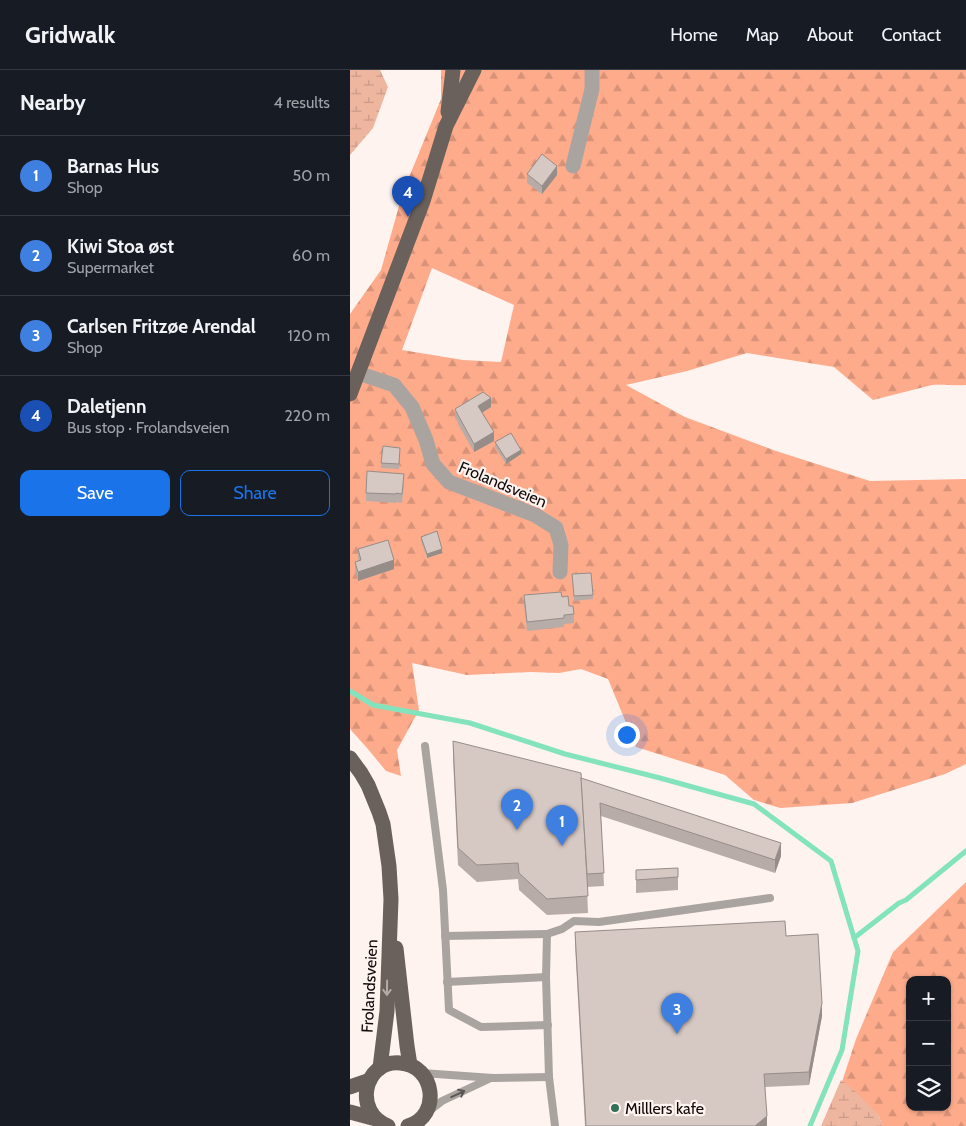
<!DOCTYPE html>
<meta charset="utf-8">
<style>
:root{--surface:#171b24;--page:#20242c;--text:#f1f3f6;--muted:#9ea1a6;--line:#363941;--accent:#1a73e8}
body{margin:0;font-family:Cabin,sans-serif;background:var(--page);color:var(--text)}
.controls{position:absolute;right:15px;bottom:15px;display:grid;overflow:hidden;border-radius:10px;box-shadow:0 1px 4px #0004}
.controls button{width:45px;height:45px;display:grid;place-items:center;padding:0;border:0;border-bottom:1px solid var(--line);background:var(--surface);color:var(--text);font:25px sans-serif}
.you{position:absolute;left:276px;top:664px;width:18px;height:18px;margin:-12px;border:4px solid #fff;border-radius:50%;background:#1a73e8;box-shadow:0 0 0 8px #1a73e833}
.badge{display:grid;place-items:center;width:32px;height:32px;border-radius:50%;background:var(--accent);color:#fff;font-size:16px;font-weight:700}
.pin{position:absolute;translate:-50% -41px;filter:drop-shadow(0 1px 2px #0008)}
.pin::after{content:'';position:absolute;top:26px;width:18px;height:15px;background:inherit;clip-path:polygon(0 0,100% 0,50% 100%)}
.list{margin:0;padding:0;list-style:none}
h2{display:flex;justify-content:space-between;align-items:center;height:65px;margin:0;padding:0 20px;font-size:21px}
h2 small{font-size:16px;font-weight:400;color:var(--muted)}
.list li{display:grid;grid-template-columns:32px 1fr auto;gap:15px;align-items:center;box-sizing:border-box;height:80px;padding:0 20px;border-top:1px solid var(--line)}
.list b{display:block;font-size:19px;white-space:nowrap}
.list p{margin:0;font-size:16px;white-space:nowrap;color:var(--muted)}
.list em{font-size:16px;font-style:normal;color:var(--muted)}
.actions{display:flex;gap:10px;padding:15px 20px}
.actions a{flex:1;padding:11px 0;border:1px solid var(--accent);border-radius:10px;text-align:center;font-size:18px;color:var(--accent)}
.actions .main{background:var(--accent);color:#fff}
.icon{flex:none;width:28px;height:28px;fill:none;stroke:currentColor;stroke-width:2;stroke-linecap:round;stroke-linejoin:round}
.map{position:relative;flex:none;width:616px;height:1056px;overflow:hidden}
header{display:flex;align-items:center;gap:30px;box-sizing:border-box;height:70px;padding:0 25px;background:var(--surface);border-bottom:1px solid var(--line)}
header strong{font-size:24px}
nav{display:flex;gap:28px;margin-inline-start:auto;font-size:18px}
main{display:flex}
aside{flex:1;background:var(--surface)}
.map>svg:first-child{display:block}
.forest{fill:url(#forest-firs);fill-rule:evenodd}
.wetland{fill:url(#wetland-marsh)}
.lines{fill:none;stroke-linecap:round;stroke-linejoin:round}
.stream{stroke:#82e3bd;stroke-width:5}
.lane{stroke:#aaa4a1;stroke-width:8}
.street{stroke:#aaa4a1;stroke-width:15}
.primary{stroke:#6a605c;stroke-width:15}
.wall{fill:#b8aca8}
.shaded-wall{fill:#968c88}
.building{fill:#d6c8c3;stroke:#968c88}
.oneway{stroke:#b4aaa6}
.oneway2{stroke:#5c5755}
.poi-dot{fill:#35705a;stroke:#fff3ef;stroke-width:2}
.labels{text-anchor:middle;stroke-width:4.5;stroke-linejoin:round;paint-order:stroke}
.street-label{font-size:16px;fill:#0f0a09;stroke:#fff3ef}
.poi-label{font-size:16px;fill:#0f0a09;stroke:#fff3ef;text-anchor:start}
</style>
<header>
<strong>Gridwalk</strong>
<nav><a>Home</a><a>Map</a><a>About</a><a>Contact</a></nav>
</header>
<main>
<aside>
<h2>Nearby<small>4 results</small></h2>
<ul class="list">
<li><span class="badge" style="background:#3f7fe0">1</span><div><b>Barnas Hus</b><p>Shop</p></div><em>50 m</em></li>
<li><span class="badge" style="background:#3f7fe0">2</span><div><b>Kiwi Stoa øst</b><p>Supermarket</p></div><em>60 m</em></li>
<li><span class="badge" style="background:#3f7fe0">3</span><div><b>Carlsen Fritzøe Arendal</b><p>Shop</p></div><em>120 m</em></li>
<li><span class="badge" style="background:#1a4fb4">4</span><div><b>Daletjenn</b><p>Bus stop · Frolandsveien</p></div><em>220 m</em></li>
</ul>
<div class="actions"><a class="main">Save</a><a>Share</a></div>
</aside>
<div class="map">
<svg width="616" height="1056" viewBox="0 0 616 1056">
<defs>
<pattern id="forest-firs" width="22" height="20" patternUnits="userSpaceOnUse" patternTransform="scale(1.25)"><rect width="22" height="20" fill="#feab8c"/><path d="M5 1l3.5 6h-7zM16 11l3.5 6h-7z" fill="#d89277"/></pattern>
<pattern id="wetland-marsh" width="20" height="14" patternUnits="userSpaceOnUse" patternTransform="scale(1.25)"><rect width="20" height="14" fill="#eeb59f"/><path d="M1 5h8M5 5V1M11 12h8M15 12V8" fill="none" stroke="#cb9a88"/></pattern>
</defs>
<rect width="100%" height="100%" fill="#fff3ef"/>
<g class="forest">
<path d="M91,0H616V315C604,316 593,314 582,315L523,330L484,297L397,283L337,301L276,315L335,347L426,381L520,411L616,409V694L595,704L502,733L430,738L404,730L375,705L286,677L258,609L231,599L209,603L181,602L117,605L62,593L69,640L47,680L51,706L36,701L17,678L0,659V244L31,200L53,122L91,29ZM82,198L164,235L151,292L113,290L52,280Z"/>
<path d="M616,812V1056H532L529,1046L492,1012L506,969L543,882ZM560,910H597V1037H560Z"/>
</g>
<g class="wetland">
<path d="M0,0H30L38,17L23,58L0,85Z"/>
<path d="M491,1010L505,1021L529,1046L532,1056H471Z"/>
</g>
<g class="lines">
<g class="stream">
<path d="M0,621L23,635L120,653L215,684L310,708L404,734L481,791L508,881L492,980L460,1056"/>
<path d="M504,868L549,833L556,830L616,781"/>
</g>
<g class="lane">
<path d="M75,676L93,820L99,940L131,957L198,955"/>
<path d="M95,866L197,864"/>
<path d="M97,912L196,907"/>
<path d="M72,1003L143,1008L199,1007"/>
<path d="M79,1041L92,1031L141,1008"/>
<path d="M205,1056L199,1007L196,907L197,864L212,859L224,851L249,852L420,828"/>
</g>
<g class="street">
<path d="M223,96L242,19V0"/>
<path d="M8,303L44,315L62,337L76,370L83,394L99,412L185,445L206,458L211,475L210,502"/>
</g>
<g class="primary">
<path d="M98,42L103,0"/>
<path d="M0,324L73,131L96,56L124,0"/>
<path d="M0,688L11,703L18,715L29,742L33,754L39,796L41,829L37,941L30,998"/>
<path d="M46,878L57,976L60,995"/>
<path d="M0,1017L20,1010"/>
<path d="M0,1042L26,1049"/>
<path d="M38,1056C3,1043 13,990 50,993C85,995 92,1046 58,1056"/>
</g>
</g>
<g class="wall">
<path d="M177,104L207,105L192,124L177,113Z"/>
<path d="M141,337L132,343L144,371L124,382L108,354V352L105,348V339Z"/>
<path d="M145,372L171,384L156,394L145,377Z"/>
<path d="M33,376L50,378L49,399L31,398Z"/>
<path d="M54,413L52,433L46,432V433L16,431V423Z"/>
<path d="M71,467L92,483L77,488L71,471Z"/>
<path d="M8,479L44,499L8,511L5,501V492L9,491L8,488Z"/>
<path d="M222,504L243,525V529L224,531Z"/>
<path d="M174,525L212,527L219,536L224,544V553L214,554V557L177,561L174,534Z"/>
<path d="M103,671L231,708L431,786L425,803L251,746L254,816L237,817L238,843L197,845L169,820L168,809L127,812L108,795L103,688Z"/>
<path d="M286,800L328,807V820L286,823Z"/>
<path d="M225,862L436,866L472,946L459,1015L415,1017L417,1056H235L225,875Z"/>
</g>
<g class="shaded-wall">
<path d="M207,96V105L192,124V116Z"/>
<path d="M141,328V337L128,345V336Z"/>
<path d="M144,362V371L124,382V374Z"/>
<path d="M171,380V384L156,394V389Z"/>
<path d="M92,479V483L77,488V484Z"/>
<path d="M44,490V499L8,511V502Z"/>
<path d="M431,773V786L425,803V790Z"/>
<path d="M472,933V946L459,1015V1002Z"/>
<path d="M417,1046V1056H405Z"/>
</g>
<g class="building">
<path d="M192,84L207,96L192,116L177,104Z"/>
<path d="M133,322L141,328L128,336L144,362L124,374L108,345L105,339Z"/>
<path d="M161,363L171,380L156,389L145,372Z"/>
<path d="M33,376L50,378L49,394L31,393Z"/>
<path d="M17,401L54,404L52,424L46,423V424L16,423Z"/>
<path d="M87,461L92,479L77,484L71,467Z"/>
<path d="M38,470L44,490L8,502L5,492L11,490L8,479Z"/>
<path d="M241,503L243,525L224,526L222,504Z"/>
<path d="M211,522L212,527L218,526L219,536H223L224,544L214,545V548L177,552L174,525Z"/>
<path d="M103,671L231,703L238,826L197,829L169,803L168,793L127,795L108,778Z"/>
<path d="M231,708L431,773L425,790L250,733L254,803L237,804Z"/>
<path d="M328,798V807L286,810V800Z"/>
<path d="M435,851L436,866L468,864L472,933L459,1002L414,1004L417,1046L405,1056H236L225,862Z"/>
</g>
<defs><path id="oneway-shaft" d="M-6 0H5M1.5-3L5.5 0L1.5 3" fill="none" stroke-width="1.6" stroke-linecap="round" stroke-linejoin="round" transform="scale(1.25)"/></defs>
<use class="oneway" href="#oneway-shaft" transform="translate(37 918) rotate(91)"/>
<use class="oneway2" href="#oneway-shaft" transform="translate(108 1024) rotate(-25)"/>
<circle class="poi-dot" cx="265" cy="1038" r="5"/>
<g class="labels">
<g class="street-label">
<text transform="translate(153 414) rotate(23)" y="6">Frolandsveien</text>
<text transform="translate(19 916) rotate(-87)" y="6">Frolandsveien</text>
</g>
<g class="poi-label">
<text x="275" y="1044">Milllers kafe</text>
</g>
</g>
</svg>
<div class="controls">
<button>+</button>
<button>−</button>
<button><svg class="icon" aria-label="layers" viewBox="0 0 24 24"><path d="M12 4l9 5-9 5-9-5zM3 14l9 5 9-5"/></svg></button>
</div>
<div class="you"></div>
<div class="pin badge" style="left:212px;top:776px;background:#3f7fe0">1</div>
<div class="pin badge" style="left:167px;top:760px;background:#3f7fe0">2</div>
<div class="pin badge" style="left:327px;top:964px;background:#3f7fe0">3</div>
<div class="pin badge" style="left:58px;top:147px;background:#1a4fb4">4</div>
</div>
</main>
